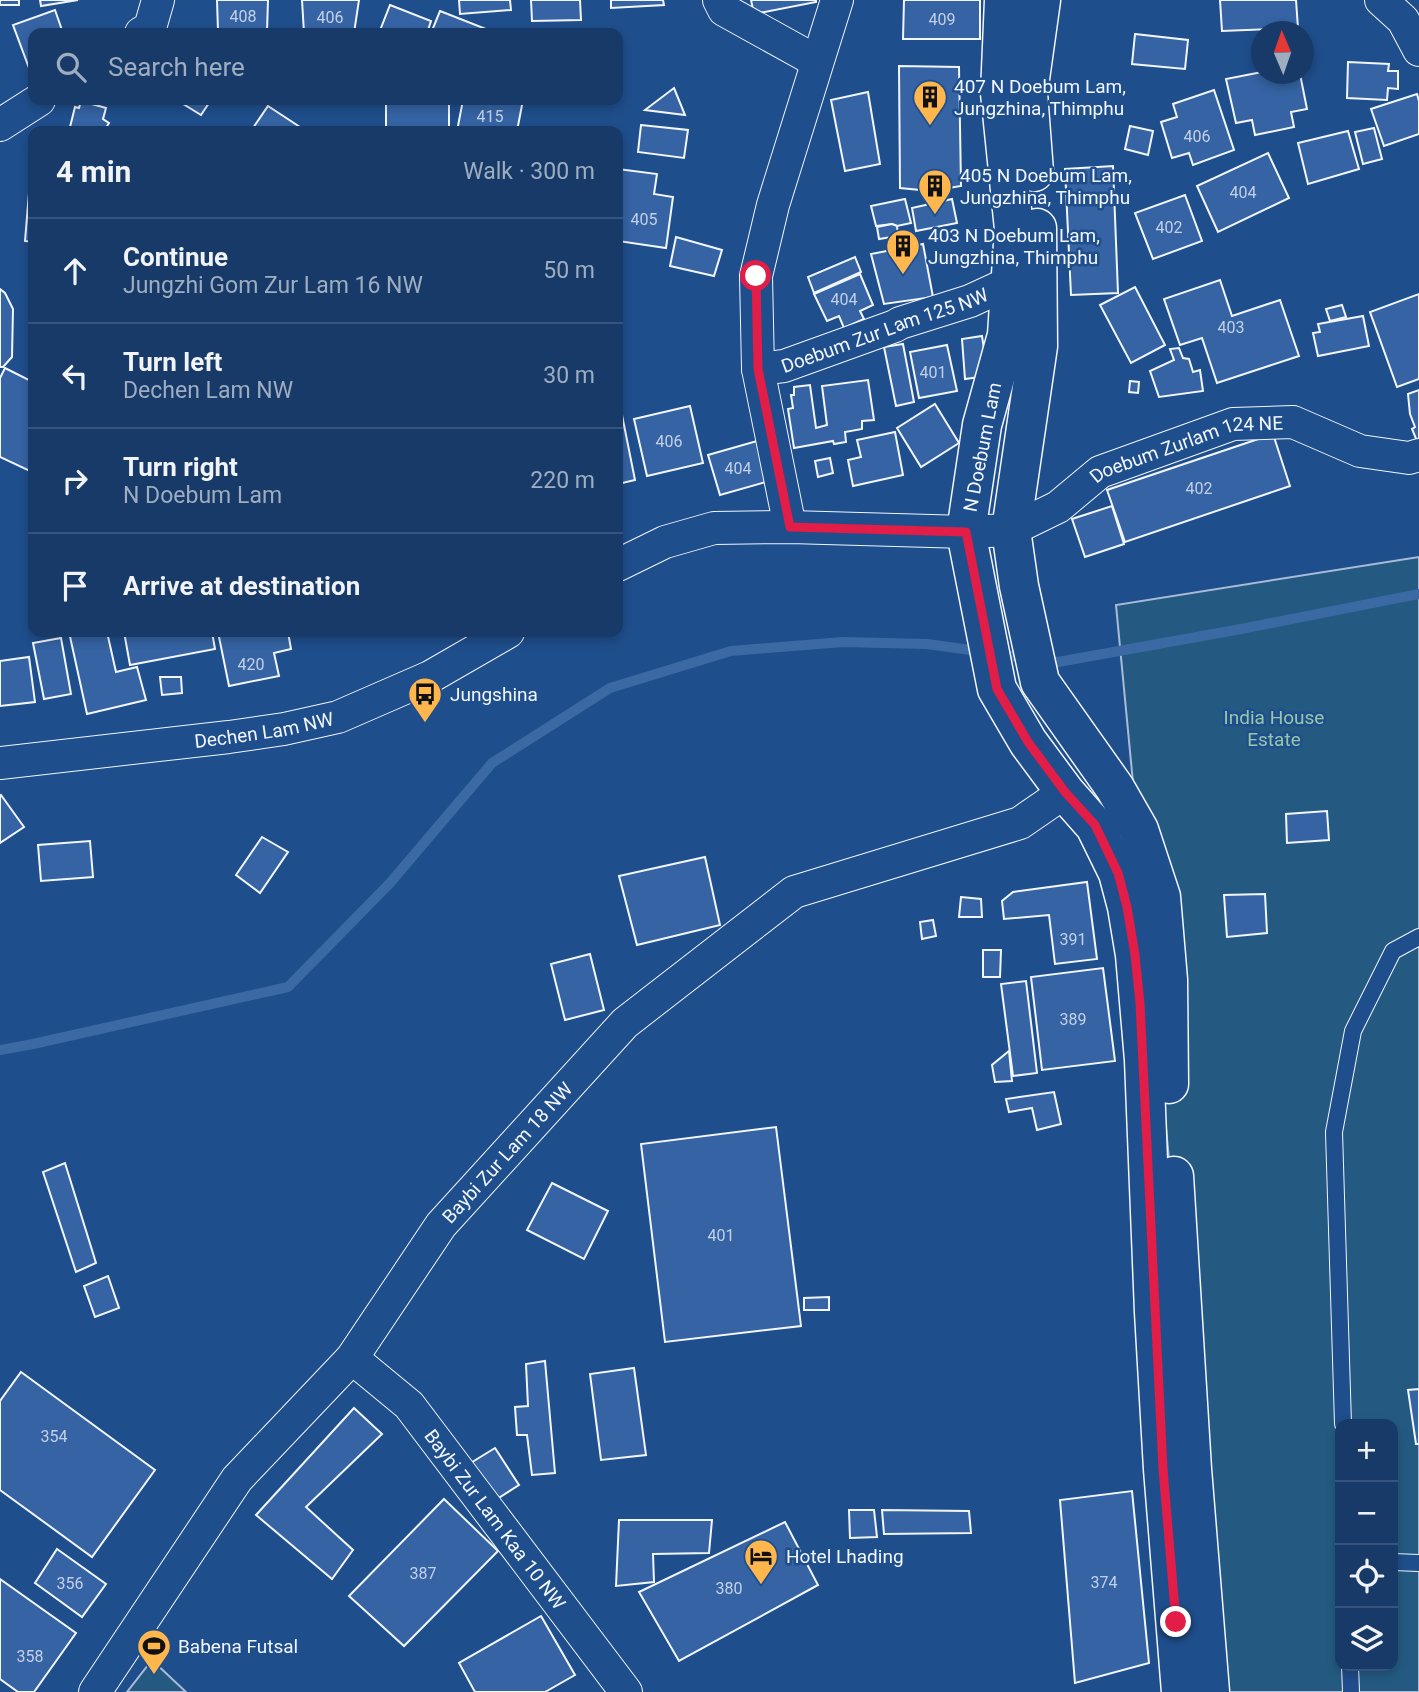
<!DOCTYPE html>
<meta charset="utf-8">
<style>
:root{--surface:#173a69;--page:#20416f;--text:#f1f3f6;--muted:#9eadc0;--line:#36547d}
body{margin:0;font-family:Roboto,sans-serif;background:var(--page);color:var(--text)}
.controls{position:absolute;right:21px;bottom:21px;display:grid;overflow:hidden;border-radius:14px;box-shadow:0 4px 10px #0003}
.controls button{width:63px;height:63px;display:grid;place-items:center;padding:0;border:0;border-bottom:2px solid var(--line);background:var(--surface);color:var(--text);font:35px sans-serif}
.compass{position:absolute;left:1251px;top:21px;width:63px;height:63px;border-radius:50%;background:var(--surface);box-shadow:0 4px 10px #0003;rotate:358deg}
.stop{position:absolute;width:21px;height:21px;margin:-16px;border:5px solid #e11d48;border-radius:50%;background:#fff}
.stop.end{background:#e11d48;border-color:#fff;box-shadow:0 2px 7px #0008}
.list{margin:0;padding:0;list-style:none}
h2{display:flex;justify-content:space-between;align-items:center;height:91px;margin:0;padding:0 28px;font-size:30px}
h2 small{font-size:23px;font-weight:400;color:var(--muted)}
.list li{display:grid;grid-template-columns:46px 1fr auto;gap:21px;align-items:center;box-sizing:border-box;height:105px;padding:0 28px;border-top:2px solid var(--line)}
.list b{display:block;font-size:26px;white-space:nowrap}
.list p{margin:0;font-size:23px;white-space:nowrap;color:var(--muted)}
.list em{font-size:23px;font-style:normal;color:var(--muted)}
.icon{flex:none;width:38px;height:38px;fill:none;stroke:currentColor;stroke-width:2;stroke-linecap:round;stroke-linejoin:round}
.map{position:relative;flex:none;width:1419px;height:1692px;overflow:hidden}
.search{position:absolute;background:var(--surface);box-shadow:0 4px 10px #0003;left:28px;top:28px;width:595px;height:77px;display:flex;align-items:center;gap:18px;box-sizing:border-box;padding:0 24px;border-radius:14px;color:var(--muted);font-size:26px}
.panel{position:absolute;background:var(--surface);box-shadow:0 4px 10px #0003;left:28px;top:126px;width:595px;height:511px;border-radius:14px}
.map>svg:first-child{display:block}
.green{fill:#245a82;stroke:#a8bbd7;stroke-width:2;fill-rule:evenodd}
.lines{fill:none;stroke-linecap:round;stroke-linejoin:round}
.stream{stroke:#3b69a3;stroke-width:10}
.building{fill:#3563a3;stroke:#f2f6ff;stroke-width:2}
.lane-casing{stroke:#f2f6ff;stroke-width:18}
.street-casing{stroke:#f2f6ff;stroke-width:34}
.secondary-casing{stroke:#f2f6ff;stroke-width:41}
.lane{stroke:#1f4e8c;stroke-width:16}
.street{stroke:#1f4e8c;stroke-width:32}
.secondary{stroke:#1f4e8c;stroke-width:38}
.route{stroke:#e11d48;stroke-width:9}
.labels{text-anchor:middle;stroke-width:5;stroke-linejoin:round;paint-order:stroke}
.number-label{font-size:16px;fill:#c3d1e8}
.poi-label{font-size:19px;fill:#f2f6ff;stroke:#1f4e8c;text-anchor:start}
.street-label{font-size:19px;fill:#f2f6ff;stroke:#1f4e8c}
.park-label{font-size:19px;fill:#97c8a6;stroke:#1f4e8c}
</style>
<div class="map">
<svg width="1419" height="1692" viewBox="0 0 1419 1692">
<rect width="100%" height="100%" fill="#1f4e8c"/>
<g class="green">
<path d="M1419,557V1692H1220L1116,605ZM1340,1424H1393V1666H1340Z"/>
<path d="M152,1660L186,1692H127Z"/>
</g>
<g class="lines">
<g class="stream">
<path d="M1044,660L1058,662L1241,629L1419,594"/>
<path d="M0,1050L33,1044L288,987L390,883L492,763L610,688L731,651L843,642L927,644L1028,658"/>
</g>
</g>
<g class="building">
<rect x="0" y="0" width="19" height="5"/>
<path d="M40,0H78L41,6Z"/>
<path d="M217,0H268L267,32L218,31Z"/>
<path d="M302,0H359L354,33H304Z"/>
<path d="M459,0H510L511,10L460,14Z"/>
<path d="M531,0H580L581,20L532,21Z"/>
<path d="M611,0H663L664,5L611,8Z"/>
<path d="M751,0H816V2L754,14Z"/>
<path d="M904,0H980V39H903Z"/>
<path d="M1220,0H1296L1298,28L1222,31Z"/>
<path d="M390,5L431,21L427,33H379Z"/>
<path d="M55,10L63,33H33L32,76L13,25Z"/>
<path d="M440,11L486,29L484,33H431Z"/>
<path d="M1135,34L1188,40L1185,69L1132,64Z"/>
<path d="M1348,62L1389,64L1388,71H1398V89L1388,88L1387,100L1347,98Z"/>
<path d="M899,66L959,67L961,186L931,191L900,188Z"/>
<path d="M1262,72L1300,74L1307,109L1291,112L1294,127L1255,135L1252,120L1236,123L1226,79Z"/>
<path d="M674,88L685,115L645,110Z"/>
<path d="M1214,90L1234,150L1193,165L1189,153L1172,158L1161,122L1177,117L1173,104Z"/>
<path d="M868,92L880,164L845,171L831,100Z"/>
<path d="M1417,94L1419,101V134L1384,146L1371,109Z"/>
<path d="M182,100H211L201,115L180,102Z"/>
<rect x="386" y="100" width="63" height="31"/>
<path d="M463,100H523L517,131H457Z"/>
<path d="M81,101L106,108L103,119L109,123L104,131H69L75,107L79,108Z"/>
<path d="M268,106L306,131H251Z"/>
<path d="M641,125L688,130L684,158L638,152Z"/>
<path d="M1130,126L1153,131L1148,155L1125,149Z"/>
<path d="M1374,128L1382,159L1363,164L1355,132Z"/>
<path d="M1348,131L1359,169L1308,184L1298,143Z"/>
<path d="M1268,153L1289,198L1218,232L1197,186Z"/>
<path d="M1113,166L1118,293L1071,295L1065,169Z"/>
<path d="M31,169H33V242L25,241Z"/>
<path d="M618,169L657,174L654,194L673,197L666,248L618,241Z"/>
<path d="M1185,195L1202,241L1153,259L1135,213Z"/>
<path d="M905,199L911,223L897,226L892,224L876,226L871,206Z"/>
<path d="M952,199L957,223L916,231L912,208Z"/>
<path d="M892,224L897,226L898,236L879,239L877,227Z"/>
<path d="M676,237L722,250L714,276L670,266Z"/>
<path d="M923,244L933,297L884,304L871,254Z"/>
<path d="M855,257L861,272L814,293L808,277Z"/>
<path d="M860,274L873,305L860,311L864,319L844,328L839,316L827,321L814,294Z"/>
<path d="M1220,280L1232,316L1280,300L1299,356L1217,383L1202,338L1180,345L1164,299Z"/>
<path d="M1135,287L1165,345L1131,363L1100,305Z"/>
<path d="M0,289L5,293L13,309L12,357L3,367H0Z"/>
<path d="M1419,294V379L1397,387L1370,312Z"/>
<path d="M1342,305L1346,317L1330,321L1326,309Z"/>
<path d="M1363,316L1369,346L1318,356L1313,333L1320,332L1318,324Z"/>
<path d="M982,336L986,362L979,377L965,379L962,339Z"/>
<path d="M903,344L914,402L896,406L884,347Z"/>
<path d="M947,345L957,391L919,398L910,352Z"/>
<path d="M1179,348L1183,358L1189,359L1193,372L1200,370L1203,391L1159,397L1150,371L1174,360L1170,349Z"/>
<path d="M5,368L33,382L32,472L0,457V378Z"/>
<path d="M868,380L874,420L862,421V429L845,432L846,442L834,444L833,441L794,448L788,409L793,408L791,395H794V387L810,385L816,428L827,425L822,386Z"/>
<path d="M1130,381L1139,382L1138,393L1129,392Z"/>
<path d="M1419,390V446L1412,429L1415,427L1410,414L1408,394Z"/>
<path d="M935,404L959,443L921,467L897,428Z"/>
<path d="M618,405H620L635,480L618,484Z"/>
<path d="M690,406L703,463L647,476L634,419Z"/>
<path d="M895,432L903,475L853,486L848,460L861,457L857,440Z"/>
<path d="M1273,434L1290,486L1125,542L1107,490Z"/>
<path d="M757,441L769,481L720,495L708,455Z"/>
<path d="M830,458L833,473L818,477L815,461Z"/>
<path d="M1112,506L1124,544L1085,557L1072,519Z"/>
<path d="M69,632H107L116,672L137,667L146,700L87,714Z"/>
<path d="M124,632H212L215,649L130,665Z"/>
<path d="M218,632H288L291,649L274,653L279,676L229,686Z"/>
<path d="M61,638L71,694L44,699L33,643Z"/>
<path d="M29,657L35,702L0,706V661Z"/>
<path d="M160,677H181L182,693L162,695Z"/>
<path d="M1,795L24,827L0,843V796Z"/>
<path d="M1327,811L1329,840L1287,843L1286,814Z"/>
<path d="M262,837L288,852L260,893L236,875Z"/>
<path d="M90,841L93,877L41,881L38,845Z"/>
<path d="M705,857L720,925L637,945L619,876Z"/>
<path d="M1087,882L1097,959L1055,964L1049,915L1004,919L1002,901L1013,892Z"/>
<path d="M1265,894L1267,933L1227,937L1224,895Z"/>
<path d="M961,897L981,899L982,917H959Z"/>
<path d="M933,920L936,936L922,939L920,922Z"/>
<path d="M983,950H1001L1000,977H983Z"/>
<path d="M590,954L604,1010L565,1020L551,964Z"/>
<path d="M1103,968L1115,1061L1042,1070L1031,977Z"/>
<path d="M1026,981L1037,1073L1013,1076L1001,984Z"/>
<path d="M1009,1051L1012,1081L995,1082L992,1065Z"/>
<path d="M1054,1092L1061,1124L1037,1130L1032,1108L1009,1112L1006,1099Z"/>
<path d="M776,1127L801,1326L665,1342L641,1144Z"/>
<path d="M65,1163L96,1263L76,1272L43,1172Z"/>
<path d="M552,1183L608,1211L584,1259L527,1230Z"/>
<path d="M108,1276L119,1308L95,1317L84,1286Z"/>
<path d="M829,1297V1310H804V1298Z"/>
<path d="M545,1361L555,1473L532,1475L527,1435H517L515,1407L528,1406L526,1364Z"/>
<path d="M634,1368L646,1455L601,1460L590,1374Z"/>
<path d="M21,1372L155,1470L92,1557L0,1490V1401Z"/>
<path d="M1419,1389V1444H1416L1408,1390Z"/>
<path d="M354,1408L382,1434L306,1507L353,1550L332,1579L256,1515Z"/>
<path d="M495,1448L519,1485L494,1501L469,1464Z"/>
<path d="M1132,1491L1149,1663L1075,1683L1060,1500Z"/>
<path d="M444,1499L498,1551L404,1646L349,1596Z"/>
<path d="M849,1510H874L877,1537L850,1538Z"/>
<path d="M882,1510L969,1511L971,1533L884,1534Z"/>
<path d="M619,1520H712L709,1553L653,1554L654,1582L616,1586Z"/>
<path d="M785,1522L818,1585L679,1661L639,1592Z"/>
<path d="M57,1549L106,1584L82,1617L35,1583Z"/>
<path d="M0,1579L76,1633L34,1692H18L0,1679Z"/>
<path d="M541,1616L575,1675L545,1692H475L459,1663Z"/>
</g>
<g class="lines">
<g class="lane-casing">
<g id="lane">
<path d="M1343,1424L1334,1132L1353,1031L1393,951L1419,937"/>
<path d="M1393,1562L1419,1563"/>
<path d="M1350,1666L1351,1692"/>
</g>
</g>
<g class="street-casing">
<g id="street">
<path d="M719,0L724,10L816,61"/>
<path d="M1381,0L1403,20L1419,50"/>
<path d="M141,33L150,28L158,0"/>
<path d="M0,125L39,100"/>
<path id="s1" d="M758,369L784,366L895,326L900,323L970,301L1009,283"/>
<path d="M790,527L758,369L756,276L773,205L837,0"/>
<path id="s2" d="M618,565L665,542L714,528L790,527L966,532L1011,530L1058,507L1100,472L1233,424L1293,422L1360,451L1409,458L1419,455"/>
<path id="s3" d="M0,763L229,737L284,729L338,717L430,677L508,632"/>
<path id="s4" d="M352,1358L409,1405L626,1692"/>
<path id="s5" d="M95,1692L237,1479L352,1358L441,1225L625,1023L794,892L1020,823L1065,792"/>
</g>
</g>
<g class="secondary-casing">
<g id="secondary">
<path d="M1004,0L1000,93L1014,229L1007,335L982,425L966,532L997,689L1028,742L1065,792L1095,826L1118,873L1127,907L1135,955L1144,1060L1154,1312L1163,1469L1181,1692"/>
<path d="M1034,172L1028,93L1041,0"/>
<path d="M1037,228L1038,346L1011,530L1019,586L1040,682L1115,788L1139,830L1161,897L1168,980L1169,1084"/>
<path d="M1174,1176L1192,1469L1210,1692"/>
</g>
</g>
<use href="#lane" class="lane"/>
<use href="#street" class="street"/>
<use href="#secondary" class="secondary"/>
</g>
<g class="lines">
<path class="route" d="M756,276L758,369L790,527L966,532L997,689L1028,742L1065,792L1095,825L1118,873L1127,907L1135,955L1140,1003L1163,1469L1176,1622"/>
</g>
<defs>
<g id="building-pin" transform="scale(1.75)"><path d="M0 17L-7.5 6A9.5 9.5 0 1 1 7.5 6Z" fill="#ffb74d" stroke="#1f4e8c"/><path d="M-4-6H4V6H1V3H-1V6H-4ZM-2.5-4.3h1.7v1.8h-1.7ZM.8-4.3h1.7v1.8H.8ZM-2.5-1h1.7V.8h-1.7ZM.8-1h1.7V.8H.8Z" fill="#111"/></g>
<g id="bus-pin" transform="scale(1.75)"><path d="M0 17L-7.5 6A9.5 9.5 0 1 1 7.5 6Z" fill="#ffb74d" stroke="#1f4e8c"/><path d="M-5-6H5V4H4V6H2V4H-2V6H-4V4H-5ZM-3.5-4V0h7V-4ZM-3.5 1.2v1.5H-2V1.2ZM2 1.2v1.5H3.5V1.2Z" fill="#111"/></g>
<g id="hotel-pin" transform="scale(1.75)"><path d="M0 17L-7.5 6A9.5 9.5 0 1 1 7.5 6Z" fill="#ffb74d" stroke="#1f4e8c"/><path d="M-6-4.5h1.5V1H6V5H4.5V3h-9V5H-6ZM-4 0a1.8 1.8 0 1 1 3.6 0ZM.5 0V-2.5h3Q6-2.5 6 0Z" fill="#111"/></g>
<g id="stadium-pin" transform="scale(1.75)"><path d="M0 17L-7.5 6A9.5 9.5 0 1 1 7.5 6Z" fill="#ffb74d" stroke="#1f4e8c"/><path d="M0-5a6.5 5 0 1 0 0 10a6.5 5 0 1 0 0-10ZM-3.5-1.8h7v3.6h-7Z" fill="#111"/></g>
</defs>
<g fill-rule="evenodd">
<use href="#building-pin" x="930" y="97"/>
<use href="#building-pin" x="935" y="186"/>
<use href="#building-pin" x="903" y="246"/>
<use href="#bus-pin" x="425" y="694"/>
<use href="#hotel-pin" x="761" y="1556"/>
<use href="#stadium-pin" x="154" y="1646"/>
</g>
<g class="labels">
<g class="number-label">
<text x="243" y="22">408</text>
<text x="330" y="23">406</text>
<text x="942" y="25">409</text>
<text x="490" y="122">415</text>
<text x="1197" y="142">406</text>
<text x="1243" y="198">404</text>
<text x="644" y="225">405</text>
<text x="1169" y="233">402</text>
<text x="844" y="305">404</text>
<text x="1231" y="333">403</text>
<text x="933" y="378">401</text>
<text x="669" y="447">406</text>
<text x="738" y="474">404</text>
<text x="1199" y="494">402</text>
<text x="251" y="670">420</text>
<text x="1073" y="945">391</text>
<text x="1073" y="1025">389</text>
<text x="721" y="1241">401</text>
<text x="54" y="1442">354</text>
<text x="423" y="1579">387</text>
<text x="1104" y="1588">374</text>
<text x="70" y="1589">356</text>
<text x="729" y="1594">380</text>
<text x="30" y="1662">358</text>
</g>
<g class="poi-label">
<text x="954" y="93">407 N Doebum Lam,<tspan x="954" dy="22">Jungzhina, Thimphu</tspan></text>
<text x="960" y="182">405 N Doebum Lam,<tspan x="960" dy="22">Jungzhina, Thimphu</tspan></text>
<text x="928" y="242">403 N Doebum Lam,<tspan x="928" dy="22">Jungzhina, Thimphu</tspan></text>
<text x="450" y="701">Jungshina</text>
<text x="786" y="1563">Hotel Lhading</text>
<text x="178" y="1653">Babena Futsal</text>
</g>
<g class="street-label">
<text dy="7" stroke="none"><textPath href="#s1" startOffset="133">Doebum Zur Lam 125 NW</textPath></text>
<text transform="translate(982 447) rotate(-79)" y="7">N Doebum Lam</text>
<text dy="7" stroke="none"><textPath href="#s2" startOffset="598">Doebum Zurlam 124 NE</textPath></text>
<text dy="7" stroke="none"><textPath href="#s3" startOffset="266">Dechen Lam NW</textPath></text>
<text dy="7" stroke="none"><textPath href="#s5" startOffset="681">Baybi Zur Lam 18 NW</textPath></text>
<text dy="7" stroke="none"><textPath href="#s4" startOffset="217">Baybi Zur Lam Kaa 10 NW</textPath></text>
</g>
<g class="park-label">
<text x="1274" y="724">India House<tspan x="1274" dy="22">Estate</tspan></text>
</g>
</g>
</svg>
<div class="controls">
<button>+</button>
<button>−</button>
<button><svg class="icon" aria-label="locate" viewBox="0 0 24 24"><circle cx="12" cy="12" r="6"/><path d="M12 2v4M12 18v4M2 12h4M18 12h4"/></svg></button>
<button><svg class="icon" aria-label="layers" viewBox="0 0 24 24"><path d="M12 4l9 5-9 5-9-5zM3 14l9 5 9-5"/></svg></button>
</div>
<svg class="compass" viewBox="-18 -18 36 36"><path d="M0-13l5 13h-10z" fill="#e53935"/><path d="M0 13l5-13h-10z" fill="#9eadc0"/></svg>
<div class="stop" style="left:756px;top:276px"></div>
<div class="stop end" style="left:1176px;top:1622px"></div>
<div class="search"><svg class="icon" aria-label="search" viewBox="0 0 24 24"><circle cx="10" cy="10" r="6"/><path d="M15 15l6 6"/></svg>Search here</div>
<section class="panel">
<h2>4 min<small>Walk · 300 m</small></h2>
<ul class="list">
<li><svg class="icon" aria-label="ahead" viewBox="0 0 24 24"><path d="M12 20V5M6 11l6-6 6 6"/></svg><div><b>Continue</b><p>Jungzhi Gom Zur Lam 16 NW</p></div><em>50 m</em></li>
<li><svg class="icon" aria-label="left" viewBox="0 0 24 24"><path d="M17 20v-9H6M10 6l-5 5 5 5"/></svg><div><b>Turn left</b><p>Dechen Lam NW</p></div><em>30 m</em></li>
<li><svg class="icon" aria-label="right" viewBox="0 0 24 24"><path d="M7 20v-9h11M14 6l5 5-5 5"/></svg><div><b>Turn right</b><p>N Doebum Lam</p></div><em>220 m</em></li>
<li><svg class="icon" aria-label="arrive" viewBox="0 0 24 24"><path d="M6 21V4h12l-3 4 3 4H6"/></svg><div><b>Arrive at destination</b></div></li>
</ul>
</section>
</div>
